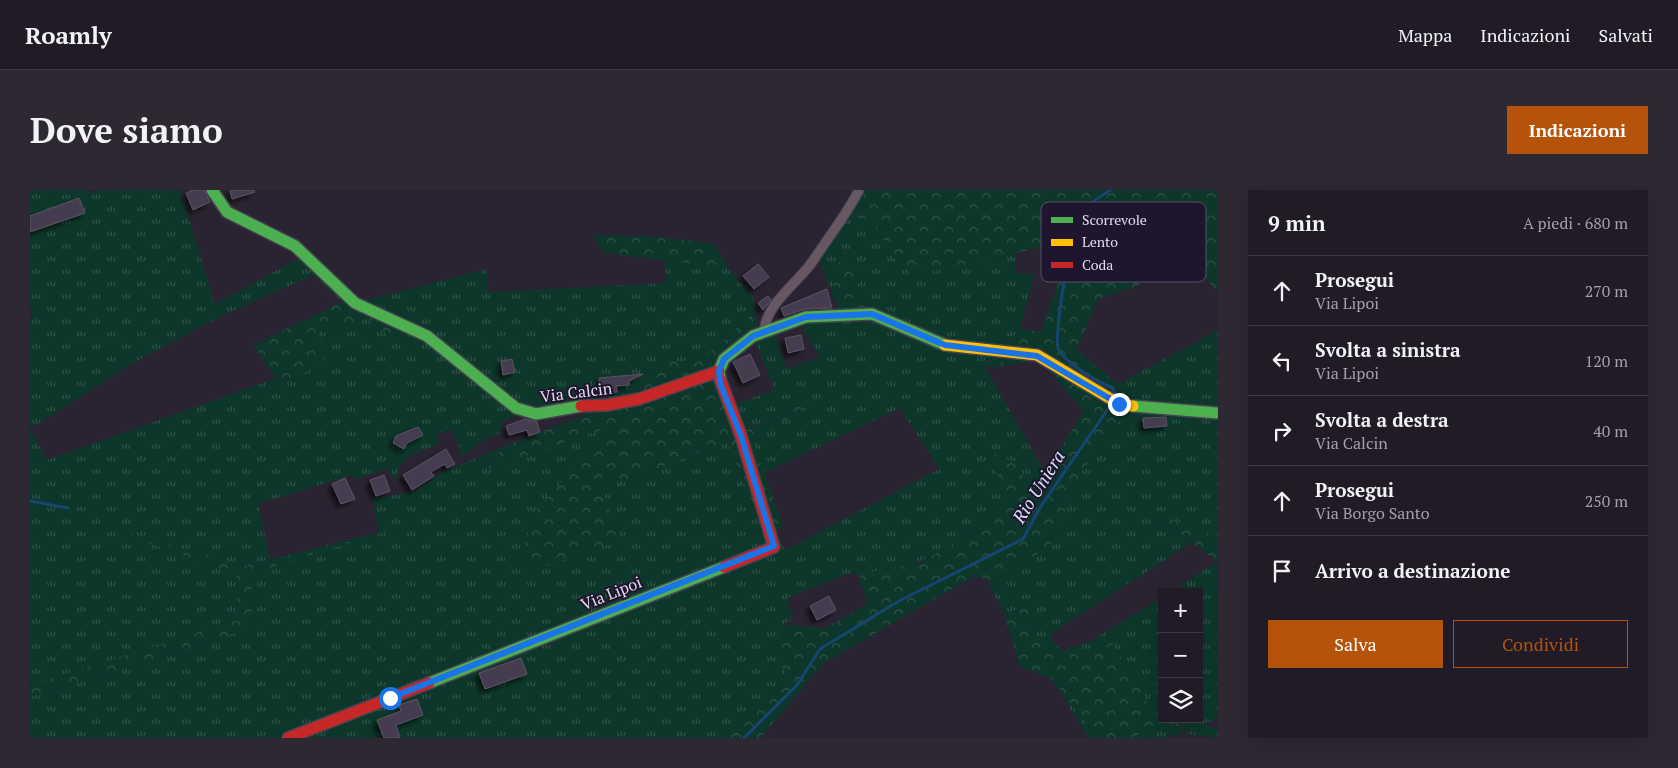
<!DOCTYPE html>
<html lang="it">
<meta charset="utf-8">
<style>
:root{--surface:#201b26;--page:#2d2832;--text:#f1f3f6;--muted:#a2a1a7;--line:#3d3943;--accent:#b45309}
body{margin:0;font-family:"PT Serif",serif;background:var(--page);color:var(--text)}
.controls{position:absolute;right:15px;bottom:15px;display:grid;overflow:hidden;border-radius:0px;box-shadow:0 5px 20px #0002}
.controls button{width:45px;height:45px;display:grid;place-items:center;padding:0;border:0;border-bottom:1px solid var(--line);background:var(--surface);color:var(--text);font:25px sans-serif}
.stop{position:absolute;width:15px;height:15px;margin:-11px;border:4px solid #1a73e8;border-radius:50%;background:#fff}
.stop.end{background:#1a73e8;border-color:#fff;box-shadow:0 1px 5px #0008}
.list{margin:0;padding:0;list-style:none}
h2{display:flex;justify-content:space-between;align-items:center;height:65px;margin:0;padding:0 20px;font-size:21px}
h2 small{font-size:16px;font-weight:400;color:var(--muted)}
.list li{display:grid;grid-template-columns:32px 1fr auto;gap:15px;align-items:center;box-sizing:border-box;height:70px;padding:0 20px;border-top:1px solid var(--line)}
.list b{display:block;font-size:19px;white-space:nowrap}
.list p{margin:0;font-size:16px;white-space:nowrap;color:var(--muted)}
.list em{font-size:16px;font-style:normal;color:var(--muted)}
.actions{display:flex;gap:10px;padding:15px 20px}
.actions a{flex:1;padding:11px 0;border:1px solid var(--accent);border-radius:0px;text-align:center;font-size:18px;color:var(--accent)}
.actions .main{background:var(--accent);color:#fff}
.icon{flex:none;width:28px;height:28px;fill:none;stroke:currentColor;stroke-width:2;stroke-linecap:round;stroke-linejoin:round}
.map{position:relative;flex:none;width:1188px;height:548px;overflow:hidden;border-radius:0px}
header{display:flex;align-items:center;gap:30px;box-sizing:border-box;height:70px;padding:0 25px;background:var(--surface);border-bottom:1px solid var(--line)}
header strong{font-size:24px}
nav{display:flex;gap:28px;margin-inline-start:auto;font-size:18px}
.intro{display:flex;align-items:center;justify-content:space-between;box-sizing:border-box;height:120px;padding:0 30px}
h1{margin:0;font-size:35px}
.button{padding:12px 22px;border-radius:0px;background:var(--accent);color:#fff;font-size:18px;font-weight:700}
main{display:flex;gap:30px;padding:0 30px}
aside{flex:1;background:var(--surface);border-radius:0px;box-shadow:0 5px 20px #0002}
.map>svg:first-child{display:block}
.grass{fill:url(#grass-tufts)}
.forest{fill:url(#forest-crowns)}
.lines{fill:none;stroke-linecap:round;stroke-linejoin:round}
.stream{stroke:#154570;stroke-width:3}
.building{fill:#453c50;stroke:#595461;filter:url(#shadow)}
.street-casing{stroke:#47424f;stroke-width:11}
.fast-casing{stroke:#47424f;stroke-width:14}
.slow-casing{stroke:#47424f;stroke-width:14}
.jam-casing{stroke:#47424f;stroke-width:14}
.street{stroke:#665763;stroke-width:9}
.fast{stroke:#4caf50;stroke-width:11}
.slow{stroke:#ffc107;stroke-width:11}
.jam{stroke:#c62828;stroke-width:11}
.route{stroke:#1a73e8;stroke-width:6}
.labels{text-anchor:middle;stroke-width:4;stroke-linejoin:round;paint-order:stroke}
.street-label{font-size:16px;fill:#e1dbec;stroke:#1f152e}
.water-label{font-size:18px;font-style:italic;fill:#d3e4f5;stroke:#1f152e}
.key{fill:#1f152e;stroke:#595067;stroke-width:1}
.key-label{font-size:14px;fill:#e1dbec}
</style>
<header>
<strong>Roamly</strong>
<nav><a>Mappa</a><a>Indicazioni</a><a>Salvati</a></nav>
</header>
<div class="intro"><h1>Dove siamo</h1><a class="button">Indicazioni</a></div>
<main>
<div class="map">
<svg width="1188" height="548" viewBox="0 0 1188 548">
<defs>
<pattern id="grass-tufts" width="24" height="20" patternUnits="userSpaceOnUse" patternTransform="scale(1.25)"><rect width="24" height="20" fill="#0d372a"/><path d="M3 7l-1-3M5 7V3M7 7l1-3M15 17l-1-3M17 17v-4M19 17l1-3" fill="none" stroke="#305349"/></pattern>
<pattern id="forest-crowns" width="20" height="18" patternUnits="userSpaceOnUse" patternTransform="scale(1.25)"><rect width="20" height="18" fill="#0d372a"/><path d="M2 6a3 3 0 1 1 6 0M12 15a3 3 0 1 1 6 0" fill="none" stroke="#305349"/></pattern>
<filter id="shadow"><feDropShadow dx="-4" dy="4" stdDeviation="2.5" flood-color="#0009"/></filter>
</defs>
<rect width="100%" height="100%" fill="#2a2432"/>
<g class="grass">
<path d="M0,0H58L60,4L70,0H150L185,114L275,65L320,108L312,112L283,85L192,126L101,174L0,239L17,270L246,188L251,196L287,139L323,133L325,113L456,79L459,102L636,93V70L698,78L723,107L725,122L671,170L631,173L577,215L506,224L487,218L485,228L471,230L473,242L448,253L431,268L430,258L422,240L407,243L409,254C387,263 369,264 366,292L357,279L325,289L321,285L228,314L240,369L214,376L78,337L206,385L209,431L0,495V128L3,126L0,119Z"/>
<path d="M813,25L841,29L865,69L880,83L918,79L986,62L985,83L1004,85L990,139L976,155L969,177L954,176L1015,282L1013,286L995,289L985,273L962,274L979,306C967,318 956,330 943,341C915,365 856,389 820,383L757,408L763,429L747,437L757,473L756,493L715,527L711,540L694,548H0V507L222,438L221,384L355,341L349,342L342,310L384,301L415,281L475,256L457,278L581,236L596,292L697,251L732,336L746,343L755,360L909,279L870,218L734,283L723,252L789,208L709,242L699,216L745,200L723,146L743,139L757,179L790,167L768,130L811,126L789,70Z"/>
<path d="M1188,140V347L1119,320L1161,353L1022,443L1021,448L1024,453L1000,443L1002,414L974,424L957,390H965L1020,356L1051,282L1095,224L1088,194Z"/>
<path d="M1187,372L1188,528L1173,534L1188,539V548L1153,543L1136,548H1102L1129,531L1032,460L1061,451L1132,407V499L1123,503L1130,531L1159,543L1162,529H1169V402H1140Z"/>
<path d="M1021,488L1068,548H1059Z"/>
</g>
<g class="forest">
<path d="M828,0H1188V102L1164,76L1068,109L1047,160L1088,194L1095,224L1051,282L1020,356L965,390L943,387L794,473L730,548H694L711,540L715,527L756,492V482L748,472L747,434L795,438L838,414L828,384L890,373L941,343L979,306L962,274L960,262L985,273L995,289L1013,286L1054,221L1008,169L969,177L976,155L990,139L1011,142L1037,68L1007,58L918,79L880,83L865,69L841,30L813,25Z"/>
<path d="M562,45L613,46L684,53L698,78L574,63Z"/>
<path d="M807,58L825,68L831,86L821,112L835,115L838,122L816,126L804,102L808,85L809,69L805,65Z"/>
<path d="M320,108L361,129L369,145L366,151L328,123L324,133L287,139L295,171L251,196L223,155Z"/>
<path d="M725,122L728,134L686,175L705,245L793,206L723,252L753,335L738,352L697,251L596,292L573,286L570,294L591,350L501,381L493,361L504,323L580,237L457,279L475,256L553,226L631,172L671,170Z"/>
<path d="M1117,319L1188,347V372Z"/>
<path d="M68,334L214,376L369,337L221,384L222,438L0,507V495L209,430L206,385Z"/>
<path d="M1002,414L1000,443L1024,453L1037,465L1082,453L1128,529L1123,502L1132,497V529H1162L1163,542L1130,531L1102,548H1068L1021,488L990,477L974,424Z"/>
</g>
<g class="lines">
<g class="stream">
<path d="M1081,0C1073,4 1049,21 1046,29C1041,41 1024,147 1028,158C1034,173 1068,192 1083,198L1085,207"/>
<path d="M0,311L38,318"/>
<path d="M714,548L767,495L790,459L869,411L993,349L1009,319L1082,213"/>
</g>
</g>
<g class="building">
<path d="M163,0H174L180,12L163,20L156,3Z"/>
<path d="M200,0H224L225,2L202,9Z"/>
<path d="M49,8L55,23L0,42V26Z"/>
<path d="M728,74L739,87L724,99L713,86Z"/>
<path d="M797,99L802,118L775,119L754,126L751,118Z"/>
<path d="M738,106L741,110L733,120L728,113Z"/>
<path d="M771,145L774,159L758,163L755,148Z"/>
<path d="M720,164L730,185L713,193L703,172Z"/>
<path d="M482,169L485,182L473,185L471,171Z"/>
<path d="M613,184L599,191V195L586,196L587,202L570,204L569,188Z"/>
<path d="M1136,227L1137,236L1114,238L1113,228Z"/>
<path d="M495,229L507,232L510,242L499,246L497,240L479,245L476,236Z"/>
<path d="M388,237L393,245L377,253L374,259L363,253L366,246Z"/>
<path d="M416,259L425,274L417,278L415,274L401,282L404,286L382,300L373,285Z"/>
<path d="M354,285L360,301L346,306L340,290Z"/>
<path d="M315,288L325,309L311,314L302,294Z"/>
<path d="M799,406L806,420L787,430L780,416Z"/>
<path d="M491,468L497,484L455,499L449,483Z"/>
<path d="M387,509L393,525L366,535L370,548H354L347,530L371,521L369,515Z"/>
</g>
<g class="lines">
<g class="street-casing">
<path id="street" d="M734,142C736,112 770,92 785,68C800,45 817,24 829,0"/>
</g>
<g class="fast-casing">
<g id="fast">
<path d="M182,0L197,22L265,56L325,113L397,146L486,218L506,224L551,216"/>
<path d="M690,189L689,181L694,169L723,146L776,127L842,124L915,155"/>
<path d="M1103,216L1188,223"/>
<path d="M399,493L694,377"/>
</g>
</g>
<g class="slow-casing">
<path id="slow" d="M915,155L1007,165L1091,215L1103,216"/>
</g>
<g class="jam-casing">
<g id="jam">
<path d="M690,189L711,246L744,357L694,377"/>
<path d="M551,216L577,215L609,209L689,181"/>
<path d="M258,548L399,493"/>
</g>
</g>
<use href="#street" class="street"/>
<use href="#fast" class="fast"/>
<use href="#slow" class="slow"/>
<use href="#jam" class="jam"/>
</g>
<g class="lines">
<path class="route" d="M360,508L744,356L711,246L690,193L689,181L694,169L723,146L776,127L842,124L915,155L1007,166L1089,214"/>
</g>
<g class="labels">
<g class="street-label">
<text transform="translate(546 202) rotate(-7)" y="6">Via Calcin</text>
<text transform="translate(581 403) rotate(-22)" y="6">Via Lipoi</text>
</g>
<g class="water-label">
<text transform="translate(1009 297) rotate(-58)" y="6">Rio Uniera</text>
</g>
</g>
<rect x="1011" y="12" width="165" height="80" rx="8" class="key"/>
<rect x="1021" y="27" width="22" height="6" fill="#4caf50"/>
<rect x="1021" y="49" width="22" height="7" fill="#ffc107"/>
<rect x="1021" y="72" width="22" height="6" fill="#c62828"/>
<g class="key-label">
<text x="1052" y="35">Scorrevole</text>
<text x="1052" y="57">Lento</text>
<text x="1052" y="80">Coda</text>
</g>
</svg>
<div class="controls">
<button>+</button>
<button>−</button>
<button><svg class="icon" aria-label="layers" viewBox="0 0 24 24"><path d="M12 4l9 5-9 5-9-5zM3 14l9 5 9-5"/></svg></button>
</div>
<div class="stop" style="left:360px;top:508px"></div>
<div class="stop end" style="left:1089px;top:214px"></div>
</div>
<aside>
<h2>9 min<small>A piedi · 680 m</small></h2>
<ul class="list">
<li><svg class="icon" aria-label="ahead" viewBox="0 0 24 24"><path d="M12 20V5M6 11l6-6 6 6"/></svg><div><b>Prosegui</b><p>Via Lipoi</p></div><em>270 m</em></li>
<li><svg class="icon" aria-label="left" viewBox="0 0 24 24"><path d="M17 20v-9H6M10 6l-5 5 5 5"/></svg><div><b>Svolta a sinistra</b><p>Via Lipoi</p></div><em>120 m</em></li>
<li><svg class="icon" aria-label="right" viewBox="0 0 24 24"><path d="M7 20v-9h11M14 6l5 5-5 5"/></svg><div><b>Svolta a destra</b><p>Via Calcin</p></div><em>40 m</em></li>
<li><svg class="icon" aria-label="ahead" viewBox="0 0 24 24"><path d="M12 20V5M6 11l6-6 6 6"/></svg><div><b>Prosegui</b><p>Via Borgo Santo</p></div><em>250 m</em></li>
<li><svg class="icon" aria-label="arrive" viewBox="0 0 24 24"><path d="M6 21V4h12l-3 4 3 4H6"/></svg><div><b>Arrivo a destinazione</b></div></li>
</ul>
<div class="actions"><a class="main">Salva</a><a>Condividi</a></div>
</aside>
</main>
